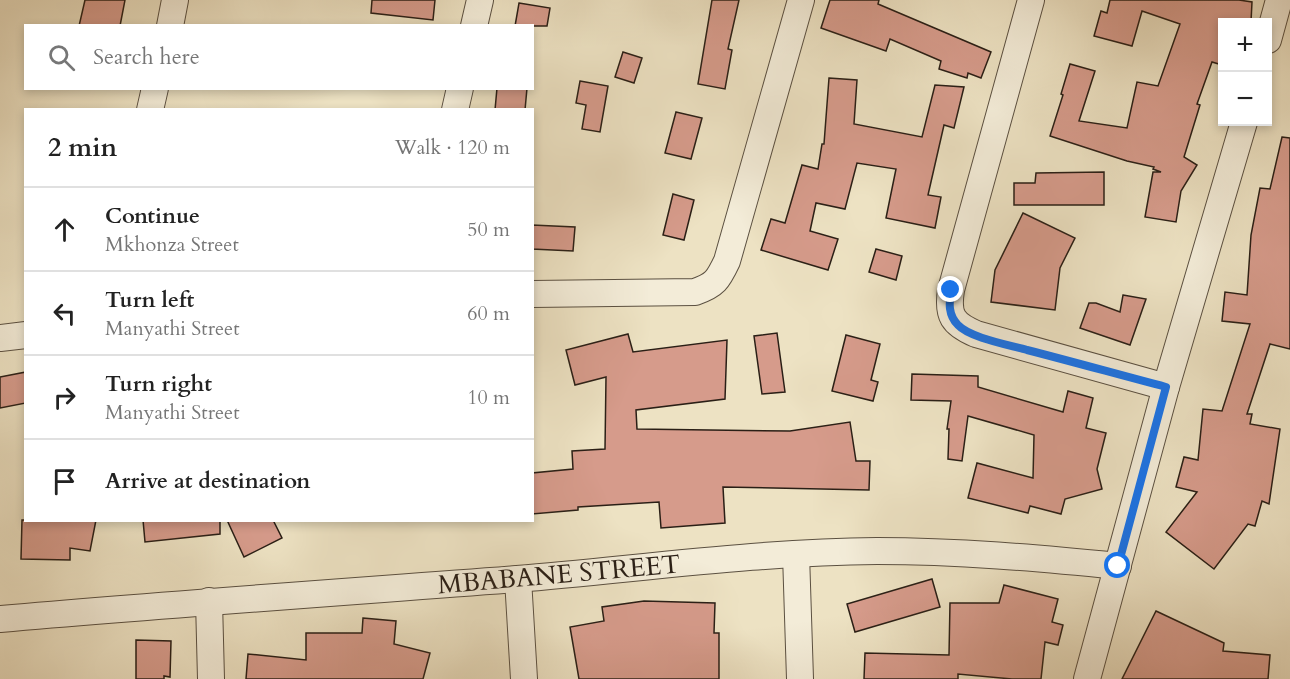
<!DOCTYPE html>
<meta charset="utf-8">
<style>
:root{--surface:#fff;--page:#f6f6f6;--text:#222;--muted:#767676;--line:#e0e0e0}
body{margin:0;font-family:Cardo,serif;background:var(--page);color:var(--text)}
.controls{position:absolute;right:18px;top:18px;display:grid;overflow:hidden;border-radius:0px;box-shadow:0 3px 9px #0003}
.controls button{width:54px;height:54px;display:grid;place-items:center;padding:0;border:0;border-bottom:2px solid var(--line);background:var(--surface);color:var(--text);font:30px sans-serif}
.stop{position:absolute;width:18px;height:18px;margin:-14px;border:4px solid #1a73e8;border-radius:50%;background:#fff}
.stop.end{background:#1a73e8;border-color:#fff;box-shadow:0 2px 6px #0008}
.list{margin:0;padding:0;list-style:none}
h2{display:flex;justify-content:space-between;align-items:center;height:78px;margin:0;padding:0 24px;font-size:26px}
h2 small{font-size:20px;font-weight:400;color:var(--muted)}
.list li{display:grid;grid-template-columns:39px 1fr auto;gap:18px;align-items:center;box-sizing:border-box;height:84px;padding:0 24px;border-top:2px solid var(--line)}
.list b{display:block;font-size:22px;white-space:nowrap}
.list p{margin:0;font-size:20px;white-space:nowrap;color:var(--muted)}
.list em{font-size:20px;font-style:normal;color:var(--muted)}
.icon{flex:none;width:33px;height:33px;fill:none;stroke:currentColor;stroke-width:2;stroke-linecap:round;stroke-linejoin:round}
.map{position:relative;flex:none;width:1290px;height:679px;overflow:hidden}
.search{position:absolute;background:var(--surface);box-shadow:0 3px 9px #0003;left:24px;top:24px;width:510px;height:66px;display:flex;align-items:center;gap:15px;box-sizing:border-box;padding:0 21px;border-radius:0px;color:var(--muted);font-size:22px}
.panel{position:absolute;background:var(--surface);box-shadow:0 3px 9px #0003;left:24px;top:108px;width:510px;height:414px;border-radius:0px}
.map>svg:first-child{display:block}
.building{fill:#d69b8b;stroke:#2a1f16;stroke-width:1.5}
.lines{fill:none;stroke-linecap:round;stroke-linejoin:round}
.street-casing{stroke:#5b5041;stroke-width:28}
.street{stroke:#f3ecd8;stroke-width:26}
.route{stroke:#1a73e8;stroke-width:8}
.labels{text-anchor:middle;stroke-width:4.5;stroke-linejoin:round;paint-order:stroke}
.street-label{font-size:26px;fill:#2a1f16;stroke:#f3ecd8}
</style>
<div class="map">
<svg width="1290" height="679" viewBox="0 0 1290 679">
<rect width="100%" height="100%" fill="#ede2c3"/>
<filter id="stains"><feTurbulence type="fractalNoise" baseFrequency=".00333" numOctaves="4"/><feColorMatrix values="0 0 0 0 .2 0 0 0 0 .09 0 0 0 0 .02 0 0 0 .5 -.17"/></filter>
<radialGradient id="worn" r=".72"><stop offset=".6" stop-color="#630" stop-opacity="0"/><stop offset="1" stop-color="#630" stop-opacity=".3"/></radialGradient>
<g class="building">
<path d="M85,0H125L120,26H79Z"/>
<path d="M372,0H435L433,20L371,13Z"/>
<path d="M712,0H739L728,49L732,50L725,89L698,84Z"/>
<path d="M830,0H879L878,4L991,52L981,78L968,73L967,78L939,69L941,61L890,39L886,51L821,28Z"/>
<path d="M1110,0H1239L1252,2L1251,22H1222V65L1212,62L1197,104L1200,105L1184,157L1197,165L1181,191L1176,222L1145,217L1153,172H1161L1153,169L1154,167L1127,161L1050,136L1063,95L1061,94L1070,64L1095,71L1079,121L1127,128L1137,82L1158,86L1180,24L1142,11L1132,46L1094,36L1101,11L1107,13Z"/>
<path d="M519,3L550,8L547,26H515Z"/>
<path d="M623,52L642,58L634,83L615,77Z"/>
<path d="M829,78L857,80L854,124L922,137L935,85L964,87L954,128L944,125L928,195L941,197L935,228L886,218L896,169L857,163L845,209L816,203L810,231L838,239L828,270L761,250L771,219L785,223L802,165L818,169L822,144H824Z"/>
<path d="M580,81L608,86L600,132L582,129L586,105L576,103Z"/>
<path d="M497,88H527L525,110H495Z"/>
<path d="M676,112L702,118L691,159L665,153Z"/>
<path d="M1282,137L1290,138V349L1270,344L1247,414H1252L1250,424L1280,429L1269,504L1262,501L1255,526L1248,524L1214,569L1166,532L1197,492L1176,487L1184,457L1198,460L1203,409L1222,411L1250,324L1222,321L1225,292L1247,295L1251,235L1260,188L1270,189Z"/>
<path d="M1104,172V205H1014V183H1035L1036,173Z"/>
<path d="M673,194L694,200L684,240L663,235Z"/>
<path d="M1023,213L1075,238L1060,268L1055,310L991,302L995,270Z"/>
<path d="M532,225L575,227L573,251L532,249Z"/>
<path d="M876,249L902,256L896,280L869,272Z"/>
<path d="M1123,295L1146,299L1130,345L1080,328L1089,303H1096L1120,312Z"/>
<path d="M777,333L785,392L762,394L754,336Z"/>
<path d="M628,334L633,352L727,340L725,399L636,410L637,429L790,431L850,422L856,461H870L869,490L723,487L725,523L661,528L659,502L578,507V510L532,514V473L573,469L572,451L605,449L606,377L575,385L566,350Z"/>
<path d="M846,335L880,344L871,380L878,382L873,401L832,391Z"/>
<path d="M26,372V403L0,408V377Z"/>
<path d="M912,374L978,376V387L1063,412L1068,391L1093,398L1086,428L1106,433L1097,469L1102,489L1065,499L1061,514L1030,506L1028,513L968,498L977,463L1033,478L1034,435L968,416L962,461L948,459L949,429H947L951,401L911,400Z"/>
<path d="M22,520H96L90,551L70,548V560L21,559Z"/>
<path d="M143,520H220V534L145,542Z"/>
<path d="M227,520H273L282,538L244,557Z"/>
<path d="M932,579L940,607L855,632L847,604Z"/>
<path d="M1004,585L1058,599L1052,622L1063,625L1058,645L1045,642L1041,679H1012L958,674V679H864L865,653L949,655L950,603H999Z"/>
<path d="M644,601L715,603L714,633H719V679H579L570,627L604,621L602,607Z"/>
<path d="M1156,611L1224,643L1223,651L1270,655L1268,679H1122Z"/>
<path d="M363,618L396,621L394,644L430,653L423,679H246L248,654L306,660V633H362Z"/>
<path d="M136,640L171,641L170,677L164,676V679H136Z"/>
</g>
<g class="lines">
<g class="street-casing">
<g id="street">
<path d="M1031,0L951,290C947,316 953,324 976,334L1166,387"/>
<path d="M170,26L175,0"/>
<path d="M474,26L480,0"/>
<path d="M1268,40L1279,0"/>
<path d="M150,110L155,88"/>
<path d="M455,110L460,88"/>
<path d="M532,294L695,292C715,285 718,280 727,261L801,0"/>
<path d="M0,338L26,335"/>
<path d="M796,554L800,679"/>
<path d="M518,579L524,679"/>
<path d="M209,601L211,679"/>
<path d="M0,619C172,604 345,592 517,579C637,569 757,552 877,551C958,551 1038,558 1118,566"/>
<path d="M1087,679L1166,387L1244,122"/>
</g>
</g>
<use href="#street" class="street"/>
</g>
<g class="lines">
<path class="route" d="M951,290C949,303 948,315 958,325C970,338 1010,345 1027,350C1074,362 1120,375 1166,387L1118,566"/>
</g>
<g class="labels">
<g class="street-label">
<text transform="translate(559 574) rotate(-5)" y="9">MBABANE STREET</text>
</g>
</g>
<rect width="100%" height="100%" filter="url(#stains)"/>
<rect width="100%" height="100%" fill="url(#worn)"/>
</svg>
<div class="controls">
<button>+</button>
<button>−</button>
</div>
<div class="stop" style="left:1118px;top:566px"></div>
<div class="stop end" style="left:951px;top:290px"></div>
<div class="search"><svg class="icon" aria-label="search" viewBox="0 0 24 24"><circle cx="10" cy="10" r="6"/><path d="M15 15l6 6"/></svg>Search here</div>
<section class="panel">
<h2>2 min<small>Walk · 120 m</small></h2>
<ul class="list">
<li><svg class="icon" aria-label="ahead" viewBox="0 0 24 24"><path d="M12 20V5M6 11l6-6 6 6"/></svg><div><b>Continue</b><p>Mkhonza Street</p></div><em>50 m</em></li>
<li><svg class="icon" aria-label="left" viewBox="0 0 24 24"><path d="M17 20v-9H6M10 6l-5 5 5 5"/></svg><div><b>Turn left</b><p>Manyathi Street</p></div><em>60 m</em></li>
<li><svg class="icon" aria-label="right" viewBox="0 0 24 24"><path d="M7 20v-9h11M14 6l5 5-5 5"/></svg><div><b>Turn right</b><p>Manyathi Street</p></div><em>10 m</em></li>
<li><svg class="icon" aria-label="arrive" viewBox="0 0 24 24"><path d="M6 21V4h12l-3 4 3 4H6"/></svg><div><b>Arrive at destination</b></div></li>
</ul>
</section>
</div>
